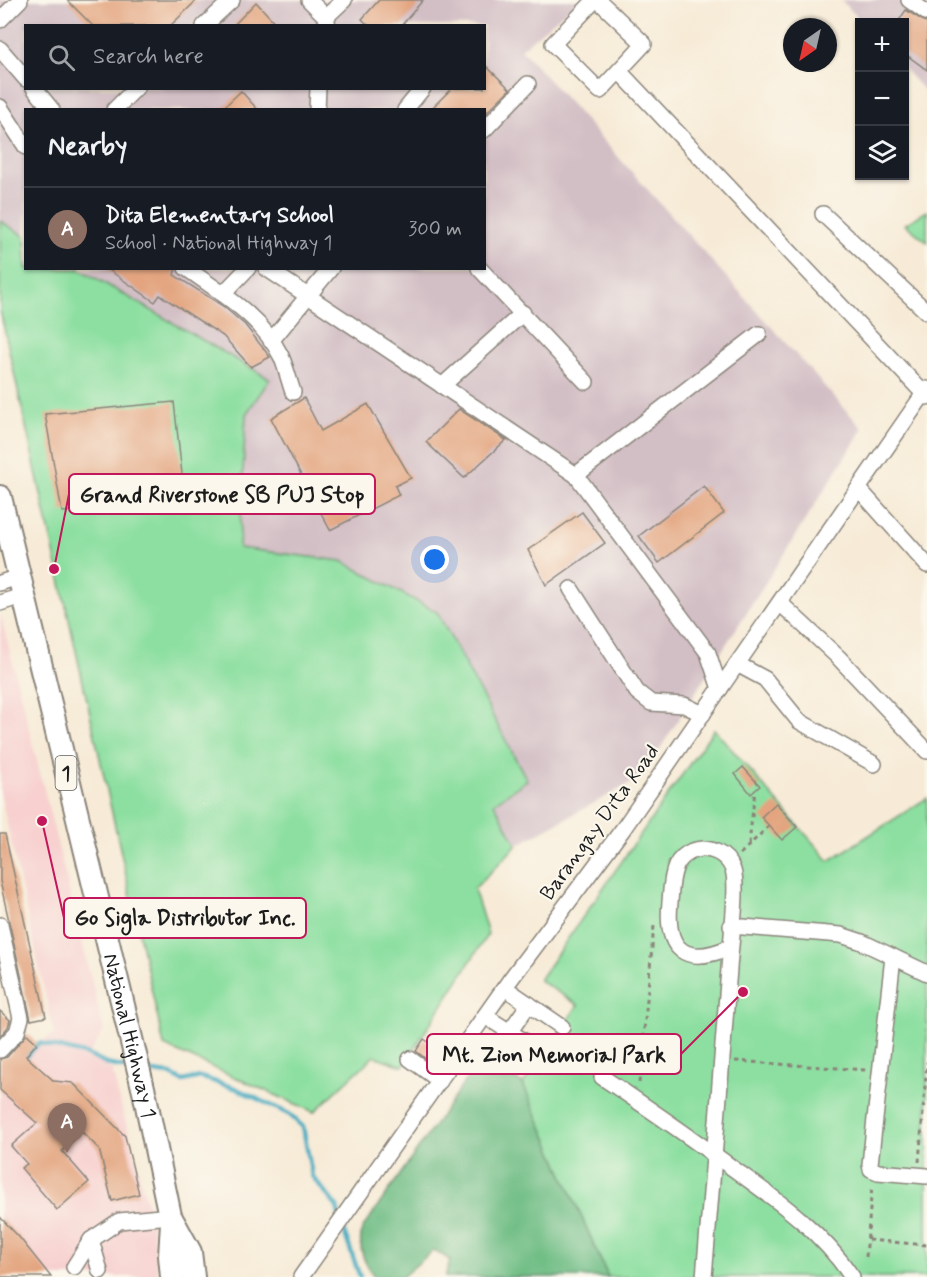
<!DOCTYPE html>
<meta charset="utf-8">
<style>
:root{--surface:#171b24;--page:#242831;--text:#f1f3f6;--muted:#9ea1a6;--line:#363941;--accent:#d690ce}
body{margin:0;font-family:Mynerve,sans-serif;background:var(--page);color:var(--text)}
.controls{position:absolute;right:18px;top:18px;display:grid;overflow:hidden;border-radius:0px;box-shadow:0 2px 4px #0004}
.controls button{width:54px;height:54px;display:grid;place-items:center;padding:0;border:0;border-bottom:2px solid var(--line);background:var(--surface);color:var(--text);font:30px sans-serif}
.compass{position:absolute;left:783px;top:18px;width:54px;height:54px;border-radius:50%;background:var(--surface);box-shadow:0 2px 4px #0004;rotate:214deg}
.you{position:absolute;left:435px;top:560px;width:21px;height:21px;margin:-15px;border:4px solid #fff;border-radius:50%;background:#1a73e8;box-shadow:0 0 0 9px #1a73e833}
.badge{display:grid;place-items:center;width:39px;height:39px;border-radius:50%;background:var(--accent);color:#fff;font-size:20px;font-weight:700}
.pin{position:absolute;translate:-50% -50px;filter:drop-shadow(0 2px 3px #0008)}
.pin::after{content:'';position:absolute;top:32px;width:21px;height:18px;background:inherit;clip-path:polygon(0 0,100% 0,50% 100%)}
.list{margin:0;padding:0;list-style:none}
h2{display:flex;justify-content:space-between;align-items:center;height:78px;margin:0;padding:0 24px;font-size:26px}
h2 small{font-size:20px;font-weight:400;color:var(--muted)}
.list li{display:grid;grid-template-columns:39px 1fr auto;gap:18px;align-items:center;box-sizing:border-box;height:84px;padding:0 24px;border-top:2px solid var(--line)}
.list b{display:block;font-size:22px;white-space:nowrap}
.list p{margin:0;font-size:20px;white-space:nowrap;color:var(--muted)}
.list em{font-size:20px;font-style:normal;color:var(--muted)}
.icon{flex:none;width:33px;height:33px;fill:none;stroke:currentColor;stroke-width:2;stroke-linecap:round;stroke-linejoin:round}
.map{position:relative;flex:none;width:927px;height:1277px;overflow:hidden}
.search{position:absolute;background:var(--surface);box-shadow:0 2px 4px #0004;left:24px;top:24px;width:462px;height:66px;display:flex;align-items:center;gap:15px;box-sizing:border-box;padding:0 21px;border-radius:0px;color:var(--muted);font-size:22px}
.panel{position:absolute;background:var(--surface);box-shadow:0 2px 4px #0004;left:24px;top:108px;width:462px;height:162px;border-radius:0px}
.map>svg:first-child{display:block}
.built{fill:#f7d0cf}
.industrial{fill:#d2bec5;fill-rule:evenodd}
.green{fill:#8cdfa0;stroke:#547e5e;stroke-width:1.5}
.forest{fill:#71be86;stroke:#466d51;stroke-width:1.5}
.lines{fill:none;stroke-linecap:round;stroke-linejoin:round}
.stream{stroke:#43acc2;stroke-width:4.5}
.building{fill:#e3a47f}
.minor-casing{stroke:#8a847a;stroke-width:18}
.highway-casing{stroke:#8a847a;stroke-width:26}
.path{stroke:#8a847a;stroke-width:3;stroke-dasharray:4.5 4.5;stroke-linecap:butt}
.minor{stroke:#fff;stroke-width:15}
.highway{stroke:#fff;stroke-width:22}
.labels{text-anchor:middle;stroke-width:4.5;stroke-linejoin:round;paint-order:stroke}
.shield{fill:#fbf7ec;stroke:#5f5e5a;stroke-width:1.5}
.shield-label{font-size:20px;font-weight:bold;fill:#1c1c1c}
.street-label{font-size:21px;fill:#1c1c1c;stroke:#fbf7ec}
.leader{fill:none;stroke:#c2185b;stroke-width:2}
.callout-dot{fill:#c2185b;stroke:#fbf7ec;stroke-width:2}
.callout{fill:#fbf7ec;stroke:#c2185b;stroke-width:2}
.callout-label{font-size:22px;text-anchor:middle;font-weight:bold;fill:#1c1c1c}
</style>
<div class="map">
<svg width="927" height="1277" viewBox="0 0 927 1277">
<rect width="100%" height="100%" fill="#fbf7ec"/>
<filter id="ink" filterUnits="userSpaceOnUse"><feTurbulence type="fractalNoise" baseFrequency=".0167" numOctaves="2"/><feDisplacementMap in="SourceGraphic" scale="12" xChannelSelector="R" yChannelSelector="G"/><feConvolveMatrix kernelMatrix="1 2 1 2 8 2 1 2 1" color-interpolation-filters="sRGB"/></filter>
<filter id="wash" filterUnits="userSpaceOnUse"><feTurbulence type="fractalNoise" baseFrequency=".008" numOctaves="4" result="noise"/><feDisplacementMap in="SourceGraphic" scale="24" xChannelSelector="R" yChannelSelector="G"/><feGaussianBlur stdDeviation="1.35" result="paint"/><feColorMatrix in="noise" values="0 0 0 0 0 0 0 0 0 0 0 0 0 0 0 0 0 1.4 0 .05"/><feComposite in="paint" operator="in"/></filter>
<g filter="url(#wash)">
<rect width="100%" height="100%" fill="#f7ebd7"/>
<path class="built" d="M0,612L104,1031L88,1055L112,1070L151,1219L158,1277H0V1087L39,1043L54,1034L0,792Z"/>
<g class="industrial">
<path d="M0,0H579L521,49L863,429L642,777L517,845L494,803L527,780L342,561L239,549L246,414L270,379L80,269L484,268V110H26L25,236L0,221ZM26,26H484V88H26Z"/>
<path d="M841,0H927V94L905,70L904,22H862Z"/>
</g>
<g class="green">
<path d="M927,211V242L905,224Z"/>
<path d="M0,221L25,236L26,268L80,269L270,379L246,414L239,548L342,561L437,612L527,780L494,803L517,845L474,889L488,934L403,1066L374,1056L314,1112L164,1046L0,310Z"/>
<path d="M714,729L829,861L927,798V1277H608L523,1084L578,1005L539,980Z"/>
</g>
<path class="forest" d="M482,1057L523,1084L608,1277H445L450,1260L434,1250L402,1277H375C363,1263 358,1246 362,1229Z"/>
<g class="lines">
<g class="stream">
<path d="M23,1061L39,1043L88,1055L106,1064L131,1069"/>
<path d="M145,1071L169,1074L183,1081L200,1077L235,1088L289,1114L303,1127L312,1176L337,1207L339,1215"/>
<path d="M342,1226L360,1277"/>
</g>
</g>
<g id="blocks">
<g class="building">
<path d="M67,0H197L170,26H93Z"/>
<path d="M379,0H423L401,26H369L362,19Z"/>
<path d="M256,2L278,26H233Z"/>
<path d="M906,10L927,23V70L904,53V22H898Z"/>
<path d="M484,64L510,89L484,115V110H430L452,88H484Z"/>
<path d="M241,91L258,110H221Z"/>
<path d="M106,268H176L174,275L223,306L245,325L270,357L251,367L223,336L160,295L155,302Z"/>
<path d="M304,398L321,431L368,404L411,478L395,486L399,495L330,530L271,418Z"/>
<path d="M174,402L185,501L62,512L45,414Z"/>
<path d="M459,409L506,440L464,478L426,442Z"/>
<path d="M704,486L724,513L659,563L639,536Z"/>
<path d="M582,512L605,543L546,585L528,550Z"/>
<path d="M743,767L760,786L751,794L735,774Z"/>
<path d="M776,803L797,827L782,840L761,817Z"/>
<path d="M0,834H5L46,1017L31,1020L0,881Z"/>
<path d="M0,1011L10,1020L8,1027L0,1036Z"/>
<path d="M27,1034L37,1043L26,1056L54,1081L73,1083L125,1136L139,1194L112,1201L99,1149L82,1132L62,1151L89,1182L57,1210L21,1168L27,1164L11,1146L37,1123L0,1090V1059L7,1057Z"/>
<path d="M424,1039L440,1050L431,1063L416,1051Z"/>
<path d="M0,1217L19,1237L51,1277H0Z"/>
</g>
</g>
</g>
<g filter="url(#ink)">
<use href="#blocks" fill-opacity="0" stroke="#8a847a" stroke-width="1.5"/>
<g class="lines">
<g class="minor-casing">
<g id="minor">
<path d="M309,0L326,17L328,26"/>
<path d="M595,0L553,44L600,91L644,44L598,0"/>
<path d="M909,0L927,13"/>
<path d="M326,17L344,0"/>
<path d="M0,20L20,0"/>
<path d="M204,26L232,0"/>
<path d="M0,49L26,79"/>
<path d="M619,71L927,397"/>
<path d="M34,88L52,110"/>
<path d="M0,107L26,147"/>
<path d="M114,110L136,88"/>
<path d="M317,110L318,88"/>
<path d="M405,110L423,88"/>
<path d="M484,130L528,84"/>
<path d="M823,214L927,312"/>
<path d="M186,268C221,293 262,317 281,356C286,367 289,381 293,392"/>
<path d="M266,268L576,475L708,653L720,689"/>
<path d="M479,268L586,382"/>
<path d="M223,294L248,268"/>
<path d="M271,341L331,268"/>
<path d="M442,386L523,313"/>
<path d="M576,475L759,334"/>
<path d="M859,489L927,565"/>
<path d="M0,583L18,577"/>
<path d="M571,589L637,692L651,703L684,705L703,714"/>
<path d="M0,603L22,596"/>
<path d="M780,603L838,657L927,751"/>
<path d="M737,664L765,679L799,721L874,764"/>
<path d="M0,925L21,1018L17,1032L0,1050"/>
<path d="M731,926L841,935L862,942L927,973"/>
<path d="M893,957L870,1164L871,1169L878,1172L927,1176"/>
<path d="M505,988L562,1027"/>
<path d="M485,1016L544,1054"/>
<path d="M510,1031L529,1004"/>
<path d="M410,1059L440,1081"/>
<path d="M602,1077C648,1108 693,1139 738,1172C781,1203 822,1232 852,1277"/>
<path d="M91,1240L100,1271"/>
<path d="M74,1267L91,1240L119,1221L170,1216"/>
<path d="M301,1277L510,980L623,829L927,389"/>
<path d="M704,1277C713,1174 721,1072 729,969C730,947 739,888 733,870C727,853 708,845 692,851C685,854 679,860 676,866C671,877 671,891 670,902C665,950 685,967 730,947"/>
</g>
</g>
<g class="highway-casing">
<g id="highway">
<path id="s1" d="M0,497L145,1096L170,1216L190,1252L193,1277"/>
<path d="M172,1223L170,1256L172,1277"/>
</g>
</g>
<g class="path">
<path d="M749,844L755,790"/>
<path d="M740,854L769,826"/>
<path d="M735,1061L866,1070"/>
<path d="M639,1083L654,926"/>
<path d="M919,1162L927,1062"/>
<path d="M868,1240L927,1245"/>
<path d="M866,1257L872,1186"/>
</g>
<use href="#minor" class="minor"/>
<use href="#highway" class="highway"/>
</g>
</g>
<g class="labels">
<rect class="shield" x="55.5" y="756" width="21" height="34" rx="4.5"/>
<g class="shield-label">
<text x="66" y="780">1</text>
</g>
<g class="street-label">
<text transform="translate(599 822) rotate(-54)" y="7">Barangay Dita Road</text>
<text dy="7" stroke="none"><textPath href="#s1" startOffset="554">National Highway 1</textPath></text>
</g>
</g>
<path class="leader" d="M54 569L69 494M42 821L64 918M743 992L681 1054"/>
<g class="callout-dot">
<circle cx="54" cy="569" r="6"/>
<circle cx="42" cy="821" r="6"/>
<circle cx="743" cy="992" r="6"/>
</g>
<g class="callout">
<rect x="69" y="474" width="306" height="40" rx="6"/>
<rect x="64" y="898" width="242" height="40" rx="6"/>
<rect x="427" y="1034" width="254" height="40" rx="6"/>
</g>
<g class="callout-label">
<text x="222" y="502">Grand Riverstone SB PUJ Stop</text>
<text x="185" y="925">Go Sigla Distributor Inc.</text>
<text x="554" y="1062">Mt. Zion Memorial Park</text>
</g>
</svg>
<div class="controls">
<button>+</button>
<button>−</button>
<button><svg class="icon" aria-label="layers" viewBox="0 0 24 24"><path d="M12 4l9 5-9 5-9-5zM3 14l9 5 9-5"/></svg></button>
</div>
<svg class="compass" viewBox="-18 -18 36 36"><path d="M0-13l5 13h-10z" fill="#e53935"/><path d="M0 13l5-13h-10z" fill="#9ea1a6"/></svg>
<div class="you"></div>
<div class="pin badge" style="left:67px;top:1153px;background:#8d6e63">A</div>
<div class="search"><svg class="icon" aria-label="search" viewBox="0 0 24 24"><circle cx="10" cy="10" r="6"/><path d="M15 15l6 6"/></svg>Search here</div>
<section class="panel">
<h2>Nearby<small></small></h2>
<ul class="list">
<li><span class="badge" style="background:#8d6e63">A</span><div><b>Dita Elementary School</b><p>School · National Highway 1</p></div><em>300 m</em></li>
</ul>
</section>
</div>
